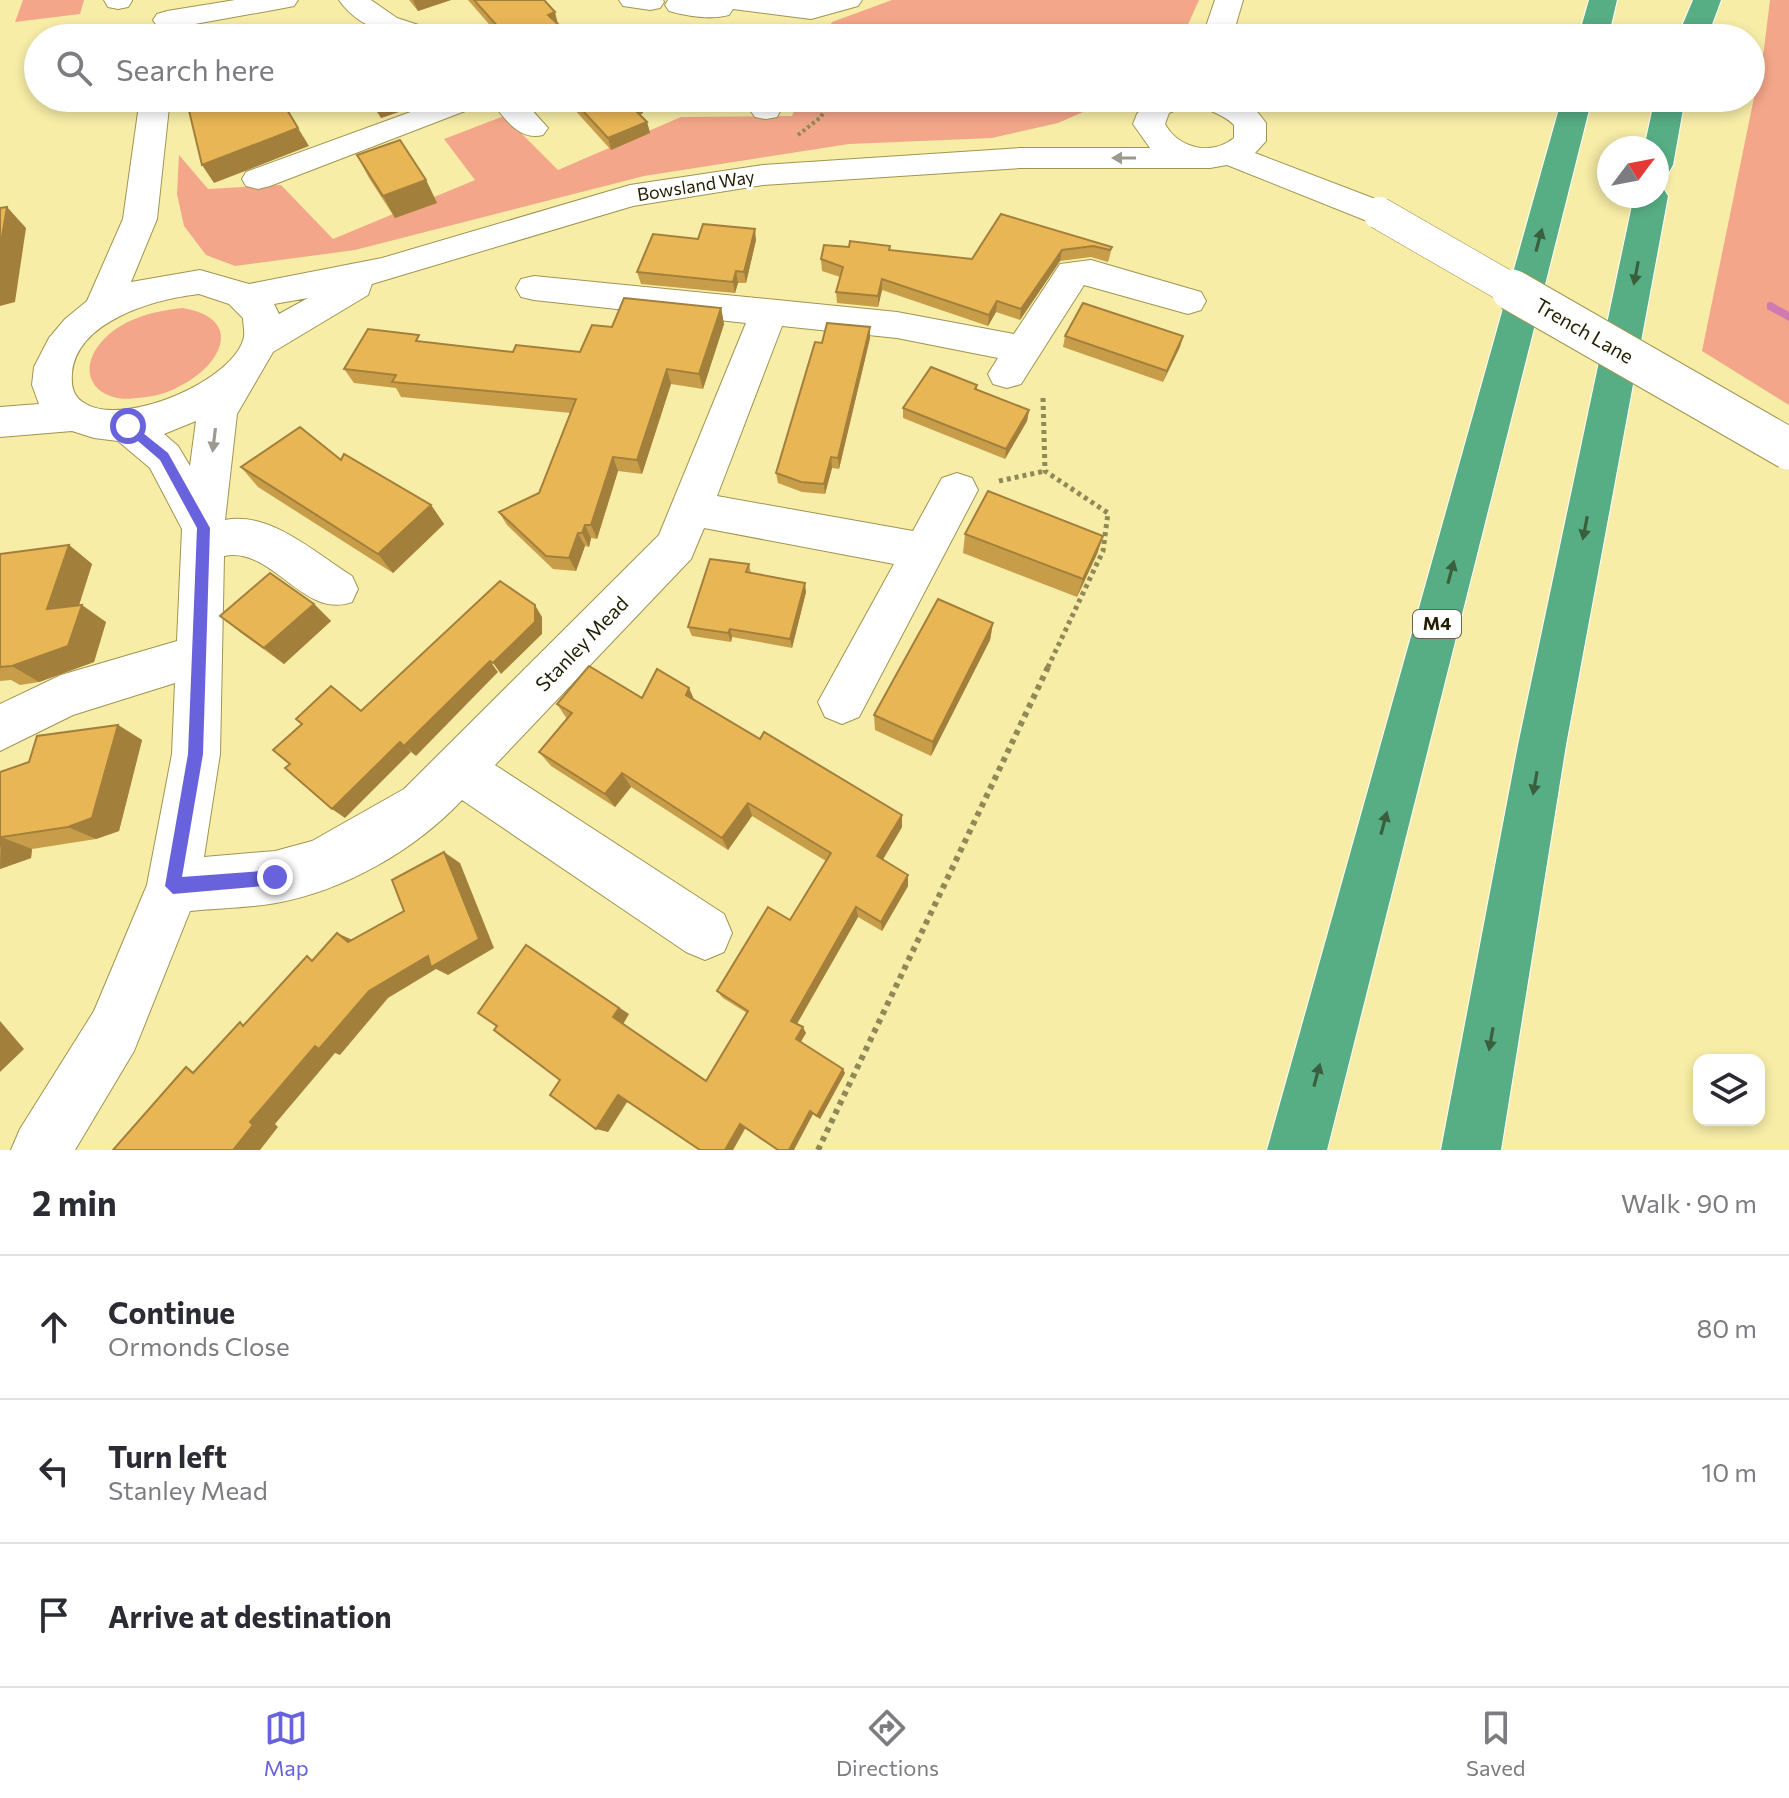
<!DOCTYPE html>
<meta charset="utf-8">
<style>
:root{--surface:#fff;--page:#f2f2f3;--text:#2b2b33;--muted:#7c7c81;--line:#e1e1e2;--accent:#6863dc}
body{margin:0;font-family:Commissioner,sans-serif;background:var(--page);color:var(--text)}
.controls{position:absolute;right:24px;bottom:24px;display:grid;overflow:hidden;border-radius:16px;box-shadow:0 4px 12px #0003}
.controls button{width:72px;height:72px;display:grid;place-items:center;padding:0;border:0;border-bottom:2px solid var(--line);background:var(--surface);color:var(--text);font:40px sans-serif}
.compass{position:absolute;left:1597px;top:136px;width:72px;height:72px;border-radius:50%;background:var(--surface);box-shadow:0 4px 12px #0003;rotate:58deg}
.stop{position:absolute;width:24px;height:24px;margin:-18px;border:6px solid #6863dc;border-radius:50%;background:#fff}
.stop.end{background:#6863dc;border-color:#fff;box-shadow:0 2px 8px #0008}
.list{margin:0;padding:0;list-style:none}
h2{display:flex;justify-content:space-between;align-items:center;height:104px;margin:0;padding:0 32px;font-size:34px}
h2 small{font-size:26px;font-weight:400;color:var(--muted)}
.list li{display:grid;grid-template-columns:52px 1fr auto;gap:24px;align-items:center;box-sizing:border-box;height:144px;padding:0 32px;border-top:2px solid var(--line)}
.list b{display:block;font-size:30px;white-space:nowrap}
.list p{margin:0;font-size:26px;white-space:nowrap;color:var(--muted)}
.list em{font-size:26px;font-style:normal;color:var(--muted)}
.icon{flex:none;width:44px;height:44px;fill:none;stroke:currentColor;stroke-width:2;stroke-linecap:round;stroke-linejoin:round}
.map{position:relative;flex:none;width:1789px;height:1150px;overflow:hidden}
.search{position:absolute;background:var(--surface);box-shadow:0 4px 12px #0003;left:24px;right:24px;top:24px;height:88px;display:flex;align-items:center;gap:20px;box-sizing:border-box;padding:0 28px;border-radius:44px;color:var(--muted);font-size:30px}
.sheet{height:536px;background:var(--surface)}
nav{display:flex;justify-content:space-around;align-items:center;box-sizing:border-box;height:112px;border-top:2px solid var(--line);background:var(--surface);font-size:22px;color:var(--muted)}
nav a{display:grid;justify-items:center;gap:4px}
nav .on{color:var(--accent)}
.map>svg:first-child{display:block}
.green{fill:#f3a68a}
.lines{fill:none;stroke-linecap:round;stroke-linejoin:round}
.stream{fill:#d07ab2;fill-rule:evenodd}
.minor-casing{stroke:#9f9551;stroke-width:2}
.highway-casing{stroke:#fff;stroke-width:2}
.path-far2{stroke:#908957;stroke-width:4;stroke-dasharray:3 3;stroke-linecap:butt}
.path-far1{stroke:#908957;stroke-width:5;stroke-dasharray:4 4;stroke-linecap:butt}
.path{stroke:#908957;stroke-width:6;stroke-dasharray:5 5;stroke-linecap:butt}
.minor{fill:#fff;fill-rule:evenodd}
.highway{fill:#57ad84;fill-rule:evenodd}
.minor-bridge-far1-casing{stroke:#9f9551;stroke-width:33;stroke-linecap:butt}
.minor-bridge-casing{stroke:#9f9551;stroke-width:43;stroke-linecap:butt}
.minor-bridge-far1{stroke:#fff;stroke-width:32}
.minor-bridge{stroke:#fff;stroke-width:41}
.wall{fill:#c89d4a}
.shaded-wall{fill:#a37f3c}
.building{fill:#e9b656;stroke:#a37f3c;stroke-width:2}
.oneway{fill:#9c9a8e}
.oneway2{fill:#3a5f3d}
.route{fill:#6863dc}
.labels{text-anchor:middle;stroke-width:6;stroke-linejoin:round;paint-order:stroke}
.far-street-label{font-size:18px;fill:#231f03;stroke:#fff}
.shield{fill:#fff;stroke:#65624f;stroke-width:2}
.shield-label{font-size:18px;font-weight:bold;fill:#231f03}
.street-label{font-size:20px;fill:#231f03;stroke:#fff}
</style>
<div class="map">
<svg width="1789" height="1150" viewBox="0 0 1789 1150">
<rect width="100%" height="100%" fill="#f7eda7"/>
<g class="green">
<path d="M23,0H84L80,14L15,22Z"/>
<path d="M892,0H1199L1182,38H825L832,22Z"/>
<path d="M1770,0H1789V405L1702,351L1764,49Z"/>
<path d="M799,98H1115L1058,123L992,138L849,144L644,176L355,250L235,266L206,255L184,226L177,194L179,155L208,189L281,185L333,239L475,180L444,139L504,116L558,170L681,117L792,116Z"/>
<path d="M183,308C246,319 221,367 178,387C166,394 151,397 137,398C96,404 73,372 104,339C125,318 154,311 183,308Z"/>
</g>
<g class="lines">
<path class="stream" d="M1771,302L1789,312V321L1767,309V303Z"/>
<g class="minor-casing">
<g id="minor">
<path d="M104,0H132V1L128,7L118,9L108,7Z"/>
<path d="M235,0H298L294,6L284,8L167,29L157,26L153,20L157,14L167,11Z"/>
<path d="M339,0H371L397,18L440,32L445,38C406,38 363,35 339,0Z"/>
<path d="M619,0H663L664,2L660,8L650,10L623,6Z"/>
<path d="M668,0H862L858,6L811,19L733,9L729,15C711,20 687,16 669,11L665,5Z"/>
<path d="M1215,0H1243L1232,38H1202Z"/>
<path d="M140,98H170L157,219L131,282L200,270L249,284L382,258L630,185L763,165L1020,148H1150L1133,124L1137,114L1150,98H1192L1188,105L1169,113L1165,124C1179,149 1211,156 1234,138V125C1221,111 1201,111 1193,98C1226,98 1245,92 1266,123V141L1255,153L1391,205L1396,213L1391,221L1379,224L1367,221L1227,165L1210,168H1020L763,185L633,206L372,284L368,295L273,352L237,414L225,520C270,511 315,553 352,576L358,589L352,602C303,620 273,546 224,556L220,754L204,857L275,851L312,841L404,789L659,535L746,323L534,300L521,297L516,288L521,279L534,276L897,312L1014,334L1060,264L1091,260L1201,292L1206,301L1201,310L1188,314L1084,285L1021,384L1007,388L993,384L988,374L998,358L897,338L782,326L717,496L913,531L942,478L957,473L972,478L978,490L859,717L842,724L825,717L818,702L894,564L704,528L691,559L495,765L724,914L732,933L724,952L705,960L686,952L462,800C415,850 344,891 276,903C248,908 218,908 190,911L134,1051L75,1150H11L20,1129L94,1011L147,885L172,754L175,683L73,715L0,751V704L61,675L177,641L182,529L150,468L118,441L94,438L72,431L0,437V407L39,404L32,385L34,367L49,338L65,319L87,301L123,219ZM199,294L229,304L243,318C243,324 245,331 244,337C235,380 126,427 86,404C73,397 71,387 72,373C77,320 156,299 199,294ZM308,298L279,314L274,304ZM196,421L190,466L178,446L164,434Z"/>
<path d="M449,98H521L548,128L543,135C519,141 505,119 491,101L270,186L258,189L246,186L242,179L246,172Z"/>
<path d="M757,98H787L777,117L766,119L755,117L750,110Z"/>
</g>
</g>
<g class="highway-casing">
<g id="highway">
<path d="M1589,0H1617L1608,38H1578Z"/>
<path d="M1693,0H1721L1707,38H1677Z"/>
<path d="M1562,98H1592L1327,1150H1267Z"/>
<path d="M1655,98H1685L1673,165L1669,172L1657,175V148H1644Z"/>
<path d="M1657,187L1663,188L1668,196L1566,745L1501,1150H1441L1518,745L1634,196H1657Z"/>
</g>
</g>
<path class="path-far2" d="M798,135L821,117L830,98"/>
<g class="path-far1">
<path d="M1043,398L1045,471L1108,513L1103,551L1048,667"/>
<path d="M999,481L1045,471"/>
</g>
<path class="path" d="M818,1150L1049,665"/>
<use href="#minor" class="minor"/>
<use href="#highway" class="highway"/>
<g class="minor-bridge-far1-casing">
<path id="minor-bridge-far1" d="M1379,213L1516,292"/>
</g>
<g class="minor-bridge-casing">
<path id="minor-bridge" d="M1512,290L1789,449"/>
</g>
<use href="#minor-bridge-far1" class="minor-bridge-far1"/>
<use href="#minor-bridge" class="minor-bridge"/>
</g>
<g class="wall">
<path d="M409,0H451L418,11Z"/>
<path d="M468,0H544L558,24L573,38H501Z"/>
<path d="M367,98H426L428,102L381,118Z"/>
<path d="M564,98H636L640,102L643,113L640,115L647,122L650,133L611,150Z"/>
<path d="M357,155L426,180L437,203L395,218L369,178Z"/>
<path d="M1001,214L1112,247L1109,259L1108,262L1091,257L1060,261L1020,320L996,312L988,326L882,290L878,307L837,303L836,292L840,277L822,271L821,259L890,250L972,259Z"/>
<path d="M698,239L756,240L746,283H738L735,293L641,284L637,272Z"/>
<path d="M721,308L724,324L703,389L671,384L642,474L618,471L597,539L591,538L589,547L585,546L576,571L553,569L507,525L499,512L539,493L571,413L401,397L396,388L354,383L344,369L423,342L513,352H580L612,327Z"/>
<path d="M1065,336H1183L1163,382L1063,347Z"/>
<path d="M870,338L839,469L832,468L825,494L802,492L778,483L776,473L822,343Z"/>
<path d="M977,385V390L1029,410L1027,421L1005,459L903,418V408Z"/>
<path d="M341,460L431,505L444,524L393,573L258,487L241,467Z"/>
<path d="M965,534L1103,536L1097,554L1077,597L963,553Z"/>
<path d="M69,545L92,564L79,605L106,622L94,662L39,682L20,685L11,680L0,681V554Z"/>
<path d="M749,564L751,573L806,592L792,648L732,637L731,642L692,636L688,627Z"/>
<path d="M314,604L331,621L284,664L241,633L220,616Z"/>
<path d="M993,623L990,640L931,756L875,730L874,715Z"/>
<path d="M689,688L694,700L902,827L883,859L908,886L882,931L858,917L797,1024L806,1033L801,1042L845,1073L820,1119L813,1114L745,1128L733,1150L628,1101L608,1132L550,1095L629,1014L623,1024L706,1080L747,1013L723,998L717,991L790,920L826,861L752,816L728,850L631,787L615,807L551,766L539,752L567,719L557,704L642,698Z"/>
<path d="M118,725L142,740L119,831L96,839L32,849L31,858L0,869V772L29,762Z"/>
</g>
<g class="shaded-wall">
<path d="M413,0H451L418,11Z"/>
<path d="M555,12L558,24L548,15Z"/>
<path d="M506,27L510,38H503L500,29Z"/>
<path d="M399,98H426L428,102L381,118L375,106Z"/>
<path d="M640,102L643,113L634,117L631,106Z"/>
<path d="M647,122L650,133L611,150L608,138Z"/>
<path d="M298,128L309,146L214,183L202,165Z"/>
<path d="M426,180L437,203L395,218L383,196Z"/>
<path d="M7,207L26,228L15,302L0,306V249Z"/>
<path d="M755,229L756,240L746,283L744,272Z"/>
<path d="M1062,250L1060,261L1020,320L1021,309Z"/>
<path d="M736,271L738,283L735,293L733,282Z"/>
<path d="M882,279V290L878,307V296Z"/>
<path d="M997,301L996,312L988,326L989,315Z"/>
<path d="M721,308L724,324L703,389L699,374Z"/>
<path d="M870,327V338L839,469L838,458Z"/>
<path d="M1183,336L1180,347L1163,382L1167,371Z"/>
<path d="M667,369L671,384L642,474L637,460Z"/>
<path d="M1029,410L1027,421L1005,459L1006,449Z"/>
<path d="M613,457L618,471L597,539L591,525Z"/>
<path d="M831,457L832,468L825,494L824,484Z"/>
<path d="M431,505L444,524L393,573L378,554Z"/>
<path d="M585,525L591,538L589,547L582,533Z"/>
<path d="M578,533L585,546L576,571L569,558Z"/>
<path d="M1103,536L1097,554L1077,597L1083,579Z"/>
<path d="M69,545L92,564L72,627L47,609Z"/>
<path d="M805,583L806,592L792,648L790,639Z"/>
<path d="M314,604L331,621L284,664L264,648Z"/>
<path d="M82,605L106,622L94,662L39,682L12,666Z"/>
<path d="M535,605L542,617V634L501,674L493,663Z"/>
<path d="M993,623L990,640L931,756L933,742Z"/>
<path d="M730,629L732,637L731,642L728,633Z"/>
<path d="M490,661L498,672L416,756L404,746Z"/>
<path d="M689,688L696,704L686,695Z"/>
<path d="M118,725L142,740L119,831L96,839L68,827Z"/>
<path d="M400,742L411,752L345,818L332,809Z"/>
<path d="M622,773L631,787L615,807L605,794Z"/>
<path d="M748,803L752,816L728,850L722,838Z"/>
<path d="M902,815V827L878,868L877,856Z"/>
<path d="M1,837L32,849L31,858L0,869Z"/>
<path d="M444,852L460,863L494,948L448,975L436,969L388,998L340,1055L335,1053L275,1124L278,1127L260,1150H233L250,1122L315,1046Z"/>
<path d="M908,875V886L882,931L881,922Z"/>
<path d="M856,907L858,917L795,1027L791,1021Z"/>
<path d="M337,933L357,942H348Z"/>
<path d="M526,945L629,1014L623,1024L613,1017Z"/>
<path d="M0,1021L24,1049L0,1072Z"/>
<path d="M803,1027L806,1033L799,1044L796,1039Z"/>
<path d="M843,1069L845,1073L820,1119L817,1116Z"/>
<path d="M618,1095L629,1098L608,1132L596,1129Z"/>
<path d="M810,1111L813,1114L794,1150H789Z"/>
<path d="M740,1124L746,1127L733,1150H725Z"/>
</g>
<g class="building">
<path d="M474,0H544L555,12L548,15L573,38H516L506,27L500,29Z"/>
<path d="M186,98H280L298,128L202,165Z"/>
<path d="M370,98H399L375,106Z"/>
<path d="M571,98H636L640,102L631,106L647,122L608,138Z"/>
<path d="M400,140L426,180L383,196L357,155Z"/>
<path d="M7,207L0,249V208Z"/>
<path d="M1001,214L1112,247L1110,250L1093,246L1062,250L1021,309L997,301L989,315L882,279L878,296L836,292L843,267L821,259L824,245L849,247L850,241L890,246L889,250L972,259Z"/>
<path d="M703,224L755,229L744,272L736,271L733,282L637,272L653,234L698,239Z"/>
<path d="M624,298L721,308L699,374L667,369L637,460L613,457L591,525H585L582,533H578L569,558L546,556L499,512L539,493L576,399L392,382L396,375L344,369L368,329L419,335L416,341L513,352L516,345L580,352L592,325L612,327Z"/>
<path d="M1083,303L1183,336L1167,371L1065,336Z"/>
<path d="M827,323L870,327L838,458L831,457L824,484L801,482L776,473L815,342L822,343Z"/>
<path d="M931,367L977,385L975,389L1029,410L1006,449L903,408Z"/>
<path d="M300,427L341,460L344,454L431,505L378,554L241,467Z"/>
<path d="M988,491L1103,536L1083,579L965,534Z"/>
<path d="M69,545L47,609L82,605L68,646L12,666L0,667V554Z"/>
<path d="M710,559L749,564L746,572L805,583L790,639L730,629L728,633L688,627Z"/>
<path d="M270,573L314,604L264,648L220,616Z"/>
<path d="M500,581L535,605V622L493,663L490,661L404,746L400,742L332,809L285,768L290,764L273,750L302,724L296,719L331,686L361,711Z"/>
<path d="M938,599L993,623L933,742L874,715Z"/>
<path d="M589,666L642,698L657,669L689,688L686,695L760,739L764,732L902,815L877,856L908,875L881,922L856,907L791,1021L803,1027L796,1039L843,1069L817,1116L810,1111L789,1150H778L740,1124L725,1150H700L618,1095L596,1129L550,1095L560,1080L494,1030L497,1026L478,1013L526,945L619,1008L613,1017L706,1081L748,1011L717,991L768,907L790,920L831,853L748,803L722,838L622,773L605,794L539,752L572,713L557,704Z"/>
<path d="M118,725L92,818L68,827L1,837L0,847V772L29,762L37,736Z"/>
<path d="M444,852L479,939L431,967L428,956L369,991L319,1049L315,1046L250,1122L253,1125L233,1150H113L186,1067L193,1073L240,1022L243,1026L307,956L312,961L337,933L348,942L404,911L392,880Z"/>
</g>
<defs><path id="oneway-solid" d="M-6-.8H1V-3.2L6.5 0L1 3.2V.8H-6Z" transform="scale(2)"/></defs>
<g class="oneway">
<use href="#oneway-solid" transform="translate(1124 158) rotate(180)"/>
<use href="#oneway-solid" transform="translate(214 440) rotate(97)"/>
</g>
<g class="oneway2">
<use href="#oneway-solid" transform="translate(1539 240) rotate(-75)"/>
<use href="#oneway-solid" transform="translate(1636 273) rotate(101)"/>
<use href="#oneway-solid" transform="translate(1585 528) rotate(101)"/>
<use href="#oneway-solid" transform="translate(1451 572) rotate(-75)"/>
<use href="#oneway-solid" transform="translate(1535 783) rotate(100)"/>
<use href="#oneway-solid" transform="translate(1384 823) rotate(-75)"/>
<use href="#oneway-solid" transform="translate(1491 1039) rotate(100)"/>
<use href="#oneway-solid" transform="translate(1317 1075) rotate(-75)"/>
</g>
<path class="route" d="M128,421L168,453L210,528L203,754L182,877L275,870L282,877L275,885L173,894L165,886L188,754L197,528L160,460L124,429V423Z"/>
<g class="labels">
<g class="far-street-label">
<text transform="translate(696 186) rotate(-9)" y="6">Bowsland Way</text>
</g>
<rect class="shield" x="1413" y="610" width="48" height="28" rx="6"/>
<g class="shield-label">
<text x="1437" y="630">M4</text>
</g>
<g class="street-label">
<text transform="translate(1584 331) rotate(30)" y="7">Trench Lane</text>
<text transform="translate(582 644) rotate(-46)" y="7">Stanley Mead</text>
</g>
</g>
</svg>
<div class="controls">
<button><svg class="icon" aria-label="layers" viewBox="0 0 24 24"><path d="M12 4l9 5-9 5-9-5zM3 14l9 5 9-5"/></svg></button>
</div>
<svg class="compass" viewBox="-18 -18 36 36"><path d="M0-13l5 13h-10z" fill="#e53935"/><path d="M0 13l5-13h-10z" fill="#7c7c81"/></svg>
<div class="stop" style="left:128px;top:426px"></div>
<div class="stop end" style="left:275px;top:877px"></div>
<div class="search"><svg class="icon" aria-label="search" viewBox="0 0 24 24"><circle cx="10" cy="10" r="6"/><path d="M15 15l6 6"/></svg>Search here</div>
</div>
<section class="sheet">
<h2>2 min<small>Walk · 90 m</small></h2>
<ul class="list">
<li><svg class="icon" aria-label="ahead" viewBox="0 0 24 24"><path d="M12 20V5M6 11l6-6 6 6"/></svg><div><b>Continue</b><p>Ormonds Close</p></div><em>80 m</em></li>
<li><svg class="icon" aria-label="left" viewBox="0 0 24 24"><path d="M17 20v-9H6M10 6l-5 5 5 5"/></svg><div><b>Turn left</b><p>Stanley Mead</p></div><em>10 m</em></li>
<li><svg class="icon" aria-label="arrive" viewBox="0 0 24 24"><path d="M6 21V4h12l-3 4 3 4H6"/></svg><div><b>Arrive at destination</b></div></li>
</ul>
</section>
<nav>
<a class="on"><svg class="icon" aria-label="map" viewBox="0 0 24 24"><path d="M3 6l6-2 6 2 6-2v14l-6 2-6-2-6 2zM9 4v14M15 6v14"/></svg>Map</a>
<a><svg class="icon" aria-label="directions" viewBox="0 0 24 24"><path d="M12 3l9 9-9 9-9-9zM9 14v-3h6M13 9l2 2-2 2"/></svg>Directions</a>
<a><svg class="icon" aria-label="saved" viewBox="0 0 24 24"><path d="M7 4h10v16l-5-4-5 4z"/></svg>Saved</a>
</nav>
